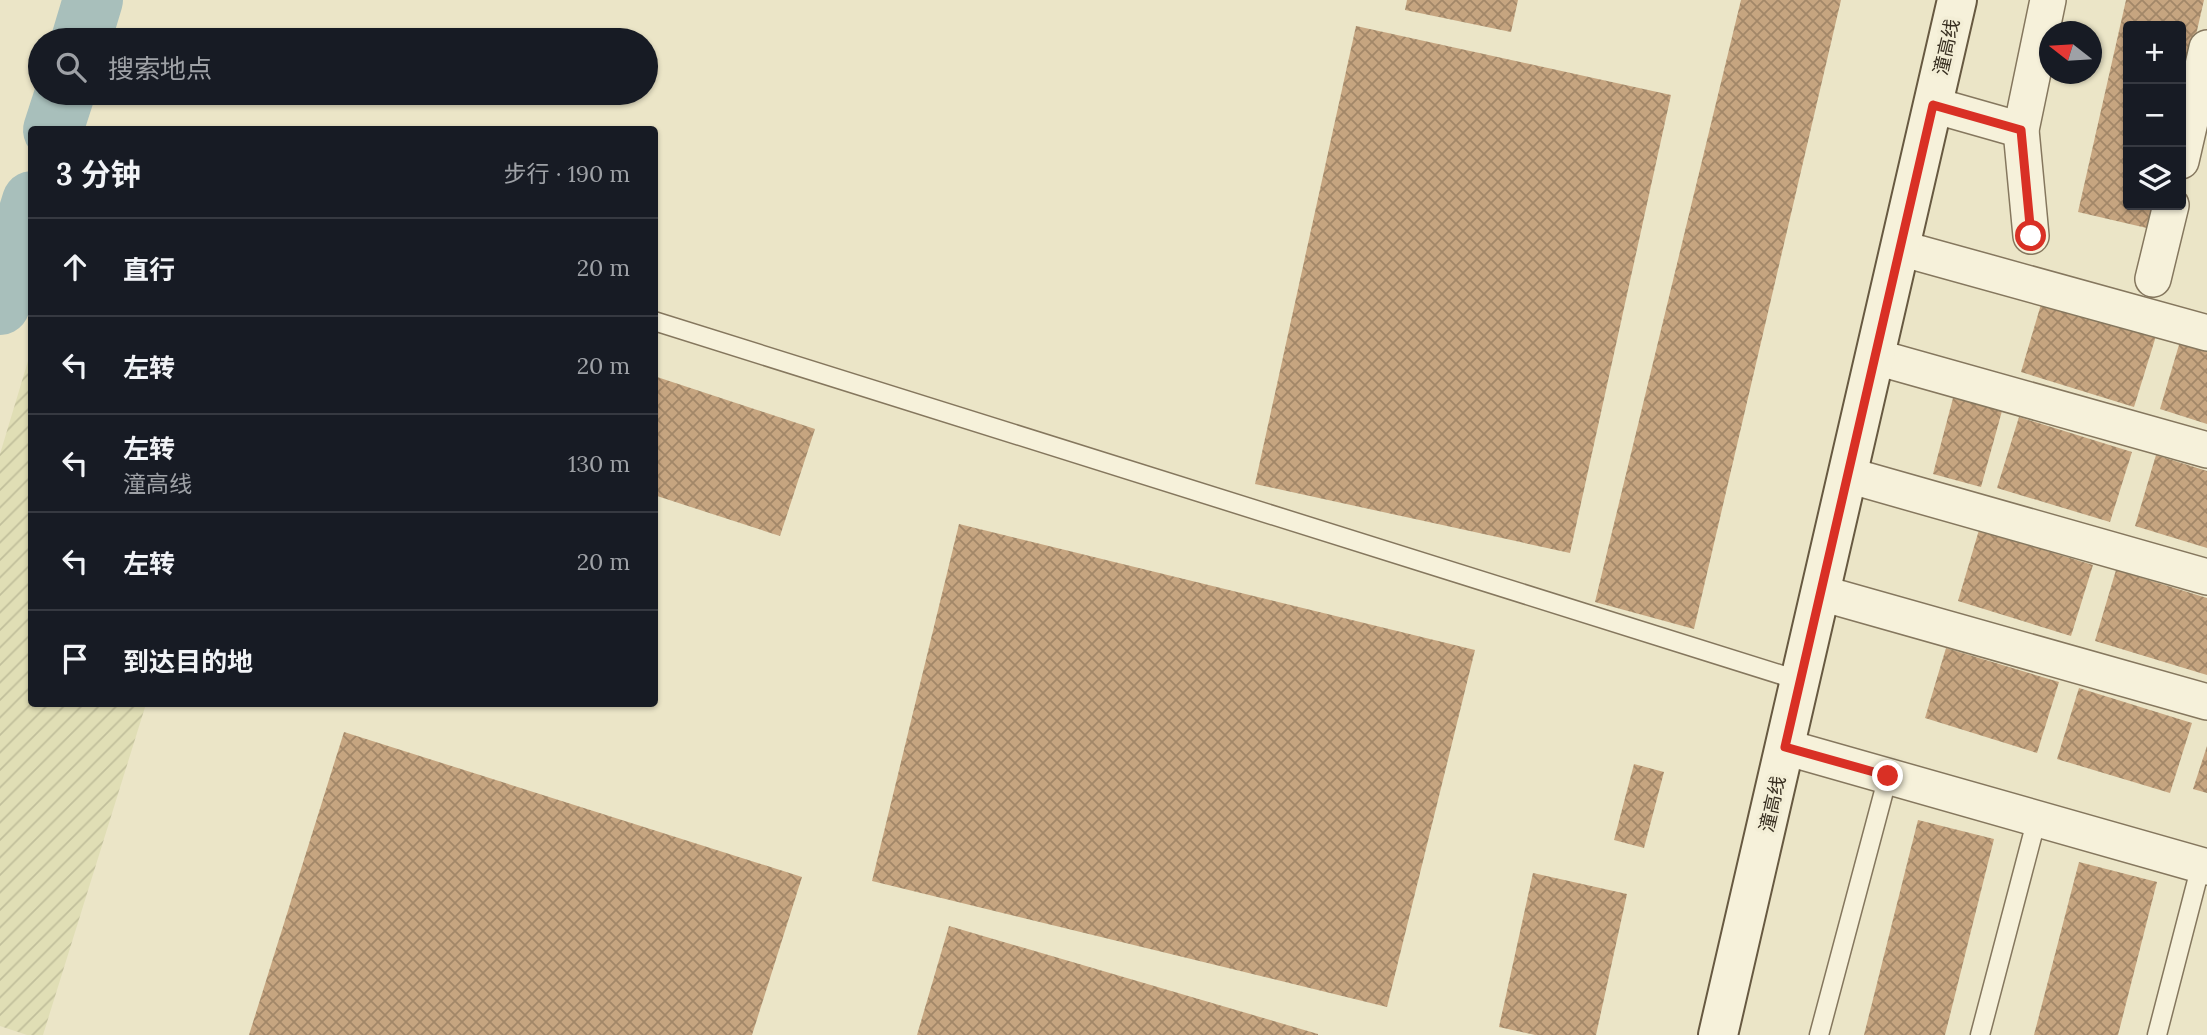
<!DOCTYPE html>
<html lang="zh">
<meta charset="utf-8">
<style>
:root{--surface:#171b24;--page:#242831;--text:#f1f3f6;--muted:#9ea1a6;--line:#363941}
body{margin:0;font-family:Lora,"Noto Sans SC",serif;background:var(--page);color:var(--text)}
.controls{position:absolute;right:21px;top:21px;display:grid;overflow:hidden;border-radius:7px;box-shadow:0 2px 5px #0004}
.controls button{width:63px;height:63px;display:grid;place-items:center;padding:0;border:0;border-bottom:2px solid var(--line);background:var(--surface);color:var(--text);font:35px sans-serif}
.compass{position:absolute;left:2039px;top:21px;width:63px;height:63px;border-radius:50%;background:var(--surface);box-shadow:0 2px 5px #0004;rotate:287deg}
.stop{position:absolute;width:21px;height:21px;margin:-16px;border:5px solid #d93025;border-radius:50%;background:#fff}
.stop.end{background:#d93025;border-color:#fff;box-shadow:0 2px 7px #0008}
.list{margin:0;padding:0;list-style:none}
h2{display:flex;justify-content:space-between;align-items:center;height:91px;margin:0;padding:0 28px;font-size:30px}
h2 small{font-size:23px;font-weight:400;color:var(--muted)}
.list li{display:grid;grid-template-columns:46px 1fr auto;gap:21px;align-items:center;box-sizing:border-box;height:98px;padding:0 28px;border-top:2px solid var(--line)}
.list b{display:block;font-size:26px;white-space:nowrap}
.list p{margin:0;font-size:23px;white-space:nowrap;color:var(--muted)}
.list em{font-size:23px;font-style:normal;color:var(--muted)}
.icon{flex:none;width:38px;height:38px;fill:none;stroke:currentColor;stroke-width:2;stroke-linecap:round;stroke-linejoin:round}
.map{position:relative;flex:none;width:2207px;height:1035px;overflow:hidden}
.search{position:absolute;background:var(--surface);box-shadow:0 2px 5px #0004;left:28px;top:28px;width:630px;height:77px;display:flex;align-items:center;gap:18px;box-sizing:border-box;padding:0 24px;border-radius:38px;color:var(--muted);font-size:26px}
.panel{position:absolute;background:var(--surface);box-shadow:0 2px 5px #0004;left:28px;top:126px;width:630px;height:581px;border-radius:7px}
.map>svg:first-child{display:block}
.farmland{fill:url(#farmland-furrows)}
.lines{fill:none;stroke-linecap:round;stroke-linejoin:round}
.river{stroke:#a8bfbb;stroke-width:60}
.building{fill:url(#building-cross-hatch)}
.service-casing{stroke:#85775e;stroke-width:21}
.minor-casing{stroke:#85775e;stroke-width:38}
.secondary-casing{stroke:#675941;stroke-width:42}
.service{stroke:#f6f1da;stroke-width:18}
.minor{stroke:#f6f1da;stroke-width:35}
.secondary{stroke:#f6f1da;stroke-width:38}
.route{stroke:#d93025;stroke-width:9}
.labels{text-anchor:middle;stroke-width:7;stroke-linejoin:round;paint-order:stroke}
.street-label{font-size:19px;fill:#372e20;stroke:#f3eed6}
</style>
<div class="map">
<svg width="2207" height="1035" viewBox="0 0 2207 1035">
<defs>
<pattern id="farmland-furrows" width="10" height="10" patternUnits="userSpaceOnUse" patternTransform="scale(1.75)"><rect width="10" height="10" fill="#e0deb5"/><path d="M-1 1l2-2M0 10L10 0M9 11l2-2" fill="none" stroke="#c1bf9b"/></pattern>
<pattern id="building-cross-hatch" width="8" height="8" patternUnits="userSpaceOnUse" patternTransform="scale(1.75)"><rect width="8" height="8" fill="#c6a580"/><path d="M0 0l8 8M0 8l8-8" fill="none" stroke="#a28768"/></pattern>
</defs>
<rect width="100%" height="100%" fill="#ebe5c7"/>
<path class="farmland" d="M31,351L32,704H146L43,1035H27L0,1026V454Z"/>
<g class="lines">
<g class="river">
<path d="M81,40L93,0"/>
<path d="M53,130L65,93"/>
<path d="M0,305L32,201"/>
</g>
</g>
<g class="building">
<path d="M1407,0H1518L1511,32L1405,10Z"/>
<path d="M1741,0H1841L1694,629L1595,602Z"/>
<path d="M2126,0H2204L2182,96L2181,26H2128V205H2157L2151,229L2078,212Z"/>
<path d="M1356,26L1671,95L1570,553L1255,484Z"/>
<path d="M2042,301L2156,336L2134,407L2021,372Z"/>
<path d="M2181,338L2207,346V424L2160,409Z"/>
<path d="M654,376L815,429L780,536L654,495Z"/>
<path d="M1953,398L2002,411L1981,487L1933,474Z"/>
<path d="M2019,417L2132,452L2110,522L1997,488Z"/>
<path d="M2156,455L2207,471V548L2135,526Z"/>
<path d="M959,524L1475,650L1387,1007L872,881Z"/>
<path d="M1979,530L2093,565L2071,636L1958,601Z"/>
<path d="M2116,570L2207,598V675L2095,641Z"/>
<path d="M1946,648L2059,682L2037,753L1925,718Z"/>
<path d="M2079,688L2192,723L2170,793L2057,759Z"/>
<path d="M344,732L802,877L752,1035H249Z"/>
<path d="M2207,746V793L2193,789Z"/>
<path d="M1634,764L1664,772L1644,848L1614,840Z"/>
<path d="M1918,820L1994,839L1945,1035H1864Z"/>
<path d="M2079,862L2157,882L2118,1035H2034Z"/>
<path d="M1533,873L1627,894L1596,1035H1535L1499,1027Z"/>
<path d="M949,926L1318,1034V1035H917Z"/>
</g>
<g class="lines">
<g class="service-casing">
<g id="service">
<path d="M654,321L1801,681"/>
<path d="M1819,1035L1888,776"/>
<path d="M1980,1035L2037,818"/>
<path d="M2157,1035L2201,865"/>
</g>
</g>
<g class="minor-casing">
<g id="minor">
<path d="M1933,105L2021,130"/>
<path d="M2181,161L2207,48"/>
<path d="M2031,236L2021,130L2048,0"/>
<path d="M1900,248L2207,333"/>
<path d="M2153,279L2171,205"/>
<path d="M1876,357L2207,450"/>
<path d="M1848,475L2207,577"/>
<path d="M1821,593L2207,702"/>
<path d="M1785,747L2207,867"/>
</g>
</g>
<g class="secondary-casing">
<path id="secondary" d="M1718,1035L1957,0"/>
</g>
<use href="#service" class="service"/>
<use href="#minor" class="minor"/>
<use href="#secondary" class="secondary"/>
</g>
<g class="lines">
<path class="route" d="M1888,776L1785,747L1933,105L2021,130L2031,236"/>
</g>
<g class="labels">
<g class="street-label">
<text transform="translate(1946 47) rotate(-77)" y="7">潼高线</text>
<text transform="translate(1772 804) rotate(-77)" y="7">潼高线</text>
</g>
</g>
</svg>
<div class="controls">
<button>+</button>
<button>−</button>
<button><svg class="icon" aria-label="layers" viewBox="0 0 24 24"><path d="M12 4l9 5-9 5-9-5zM3 14l9 5 9-5"/></svg></button>
</div>
<svg class="compass" viewBox="-18 -18 36 36"><path d="M0-13l5 13h-10z" fill="#e53935"/><path d="M0 13l5-13h-10z" fill="#9ea1a6"/></svg>
<div class="stop" style="left:2031px;top:236px"></div>
<div class="stop end" style="left:1888px;top:776px"></div>
<div class="search"><svg class="icon" aria-label="search" viewBox="0 0 24 24"><circle cx="10" cy="10" r="6"/><path d="M15 15l6 6"/></svg>搜索地点</div>
<section class="panel">
<h2>3 分钟<small>步行 · 190 m</small></h2>
<ul class="list">
<li><svg class="icon" aria-label="ahead" viewBox="0 0 24 24"><path d="M12 20V5M6 11l6-6 6 6"/></svg><div><b>直行</b></div><em>20 m</em></li>
<li><svg class="icon" aria-label="left" viewBox="0 0 24 24"><path d="M17 20v-9H6M10 6l-5 5 5 5"/></svg><div><b>左转</b></div><em>20 m</em></li>
<li><svg class="icon" aria-label="left" viewBox="0 0 24 24"><path d="M17 20v-9H6M10 6l-5 5 5 5"/></svg><div><b>左转</b><p>潼高线</p></div><em>130 m</em></li>
<li><svg class="icon" aria-label="left" viewBox="0 0 24 24"><path d="M17 20v-9H6M10 6l-5 5 5 5"/></svg><div><b>左转</b></div><em>20 m</em></li>
<li><svg class="icon" aria-label="arrive" viewBox="0 0 24 24"><path d="M6 21V4h12l-3 4 3 4H6"/></svg><div><b>到达目的地</b></div></li>
</ul>
</section>
</div>
